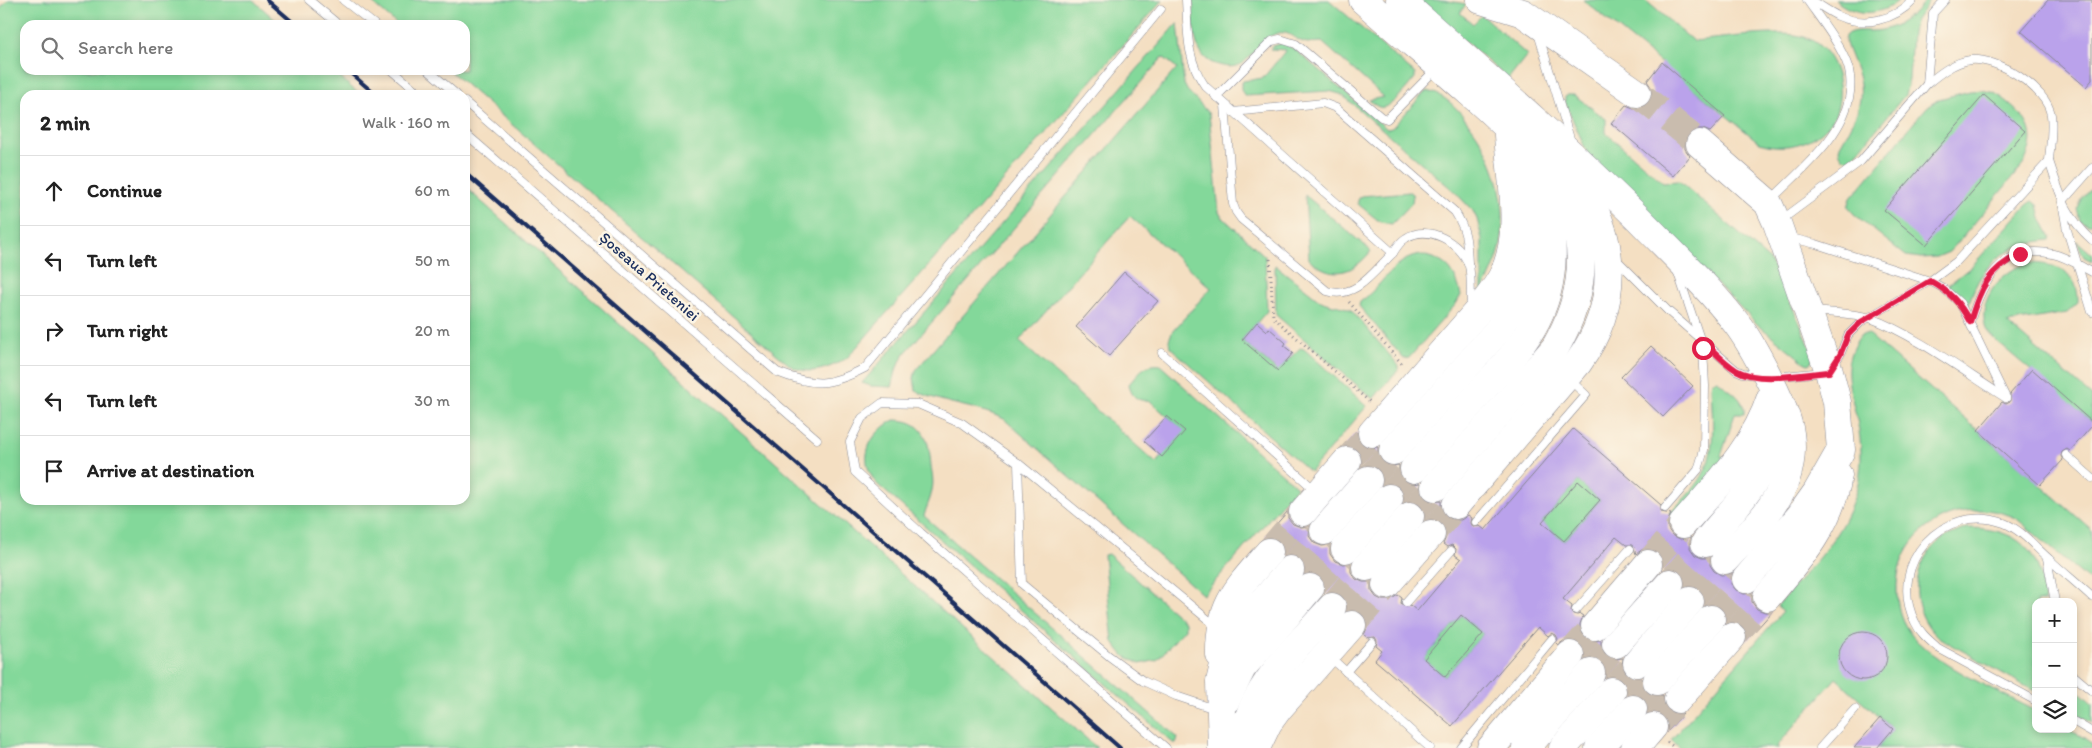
<!DOCTYPE html>
<meta charset="utf-8">
<style>
:root{--surface:#fff;--page:#f2f2f2;--text:#222;--muted:#767676;--line:#e0e0e0}
body{margin:0;font-family:Itim,sans-serif;background:var(--page);color:var(--text)}
.controls{position:absolute;right:15px;bottom:15px;display:grid;overflow:hidden;border-radius:10px;box-shadow:0 2px 8px #0003}
.controls button{width:45px;height:45px;display:grid;place-items:center;padding:0;border:0;border-bottom:1px solid var(--line);background:var(--surface);color:var(--text);font:25px sans-serif}
.stop{position:absolute;width:15px;height:15px;margin:-11px;border:4px solid #e11d48;border-radius:50%;background:#fff}
.stop.end{background:#e11d48;border-color:#fff;box-shadow:0 1px 5px #0008}
.list{margin:0;padding:0;list-style:none}
h2{display:flex;justify-content:space-between;align-items:center;height:65px;margin:0;padding:0 20px;font-size:21px}
h2 small{font-size:16px;font-weight:400;color:var(--muted)}
.list li{display:grid;grid-template-columns:32px 1fr auto;gap:15px;align-items:center;box-sizing:border-box;height:70px;padding:0 20px;border-top:1px solid var(--line)}
.list b{display:block;font-size:19px;white-space:nowrap}
.list em{font-size:16px;font-style:normal;color:var(--muted)}
.icon{flex:none;width:28px;height:28px;fill:none;stroke:currentColor;stroke-width:2;stroke-linecap:round;stroke-linejoin:round}
.map{position:relative;flex:none;width:2092px;height:748px;overflow:hidden}
.search{position:absolute;background:var(--surface);box-shadow:0 2px 8px #0003;left:20px;top:20px;width:450px;height:55px;display:flex;align-items:center;gap:12px;box-sizing:border-box;padding:0 18px;border-radius:15px;color:var(--muted);font-size:19px}
.panel{position:absolute;background:var(--surface);box-shadow:0 2px 8px #0003;left:20px;top:90px;width:450px;height:415px;border-radius:15px}
.map>svg:first-child{display:block}
.green{fill:#83d89a;stroke:#4f847c}
.building{fill:#baa2eb;fill-rule:evenodd}
.lines{fill:none;stroke-linecap:round;stroke-linejoin:round}
.highway-tunnel{stroke:#c9bcae;stroke-width:28;stroke-dasharray:28 14;stroke-linecap:butt}
.lane-casing{stroke:#888790;stroke-width:9}
.highway-casing{stroke:#888790;stroke-width:29}
.path{stroke:#888790;stroke-width:3;stroke-dasharray:1 4;stroke-linecap:butt}
.lane{stroke:#fff;stroke-width:8}
.highway{stroke:#fff;stroke-width:28}
.rail{stroke:#1b2f5e;stroke-width:4}
.route{stroke:#e11d48;stroke-width:6}
.labels{text-anchor:middle;stroke-width:5;stroke-linejoin:round;paint-order:stroke}
.street-label{font-size:16px;fill:#1b2f5e;stroke:#fcf5e5}
</style>
<div class="map">
<svg width="2092" height="748" viewBox="0 0 2092 748">
<rect width="100%" height="100%" fill="#fcf5e5"/>
<filter id="ink" filterUnits="userSpaceOnUse"><feTurbulence type="fractalNoise" baseFrequency=".02" numOctaves="2"/><feDisplacementMap in="SourceGraphic" scale="10" xChannelSelector="R" yChannelSelector="G"/><feConvolveMatrix kernelMatrix="1 2 1 2 8 2 1 2 1" color-interpolation-filters="sRGB"/></filter>
<filter id="wash" filterUnits="userSpaceOnUse"><feTurbulence type="fractalNoise" baseFrequency=".0096" numOctaves="4" result="noise"/><feDisplacementMap in="SourceGraphic" scale="20" xChannelSelector="R" yChannelSelector="G"/><feGaussianBlur stdDeviation="1.12" result="paint"/><feColorMatrix in="noise" values="0 0 0 0 0 0 0 0 0 0 0 0 0 0 0 0 0 1.4 0 .05"/><feComposite in="paint" operator="in"/></filter>
<g filter="url(#wash)">
<rect width="100%" height="100%" fill="#f4dfc2"/>
<g class="green">
<path d="M8,0H253L281,25H25V70H332L360,95H25V500H465V187L1097,748H0V9Z"/>
<path d="M369,0H1163L847,358C829,369 805,378 787,363L449,70H465V25H398Z"/>
<path d="M1193,0H1329L1415,74V78C1408,86 1390,111 1379,107C1375,106 1372,102 1369,100L1384,97L1322,42C1317,42 1308,44 1303,42C1293,38 1287,29 1275,34C1260,39 1254,56 1241,64C1234,68 1226,67 1219,65C1190,59 1194,22 1193,0Z"/>
<path d="M1418,0H1443L1466,4L1460,13L1473,24L1482,15L1527,55L1508,79Z"/>
<path d="M1583,0H1645L1693,41C1720,39 1780,29 1804,37C1828,44 1842,74 1839,99C1836,137 1792,154 1760,143Z"/>
<path d="M1835,0H1899C1880,17 1854,16 1835,0Z"/>
<path d="M1926,0H1930L1916,20L1912,32L1909,80L1905,95L1856,154L1847,159L1842,158L1839,150L1840,146C1851,126 1863,108 1860,84C1859,72 1843,42 1845,36C1853,27 1869,33 1882,30C1901,26 1913,14 1926,0Z"/>
<path d="M1178,23L1184,84L1187,90L1209,114L1219,212L1221,216L1265,256L1267,311L1242,340L1277,371L1300,348L1304,349L1367,406L1310,472L1170,347L1169,340L1172,332L1211,288L1130,216L1019,341L1156,463L1184,431L1149,400C1137,402 1131,396 1129,384C1139,373 1144,363 1160,365L1297,487L1203,595L1004,419C975,405 945,405 916,391L914,378L916,370L1177,68L1163,57L905,353L897,367L892,387L871,386L862,383Z"/>
<path d="M1283,43L1289,46L1298,52L1387,129L1392,128L1424,93L1428,91C1445,95 1457,108 1467,121C1495,156 1510,202 1500,248C1497,263 1488,279 1482,294V239L1477,219L1473,211L1455,192L1347,99L1340,94L1329,91L1245,96L1241,90V85L1243,81L1263,78L1286,50L1270,49L1273,46Z"/>
<path d="M1970,91C1975,91 1981,90 1986,91C1995,92 2003,98 2010,104C2032,123 2037,138 2023,165L1961,239L1949,252L1937,257L1921,258L1906,256L1854,214L1848,207L1851,198L1927,107L1939,99Z"/>
<path d="M1568,95H1574L1606,119V133L1663,182L1679,181L1768,259L1779,277L1813,353L1812,362L1808,364L1804,362L1757,324L1589,157L1565,102V97Z"/>
<path d="M2092,188V224H2087L2080,221L2077,209L2083,198Z"/>
<path d="M1410,192L1413,195L1412,203L1392,224L1380,222L1358,204V200L1361,196Z"/>
<path d="M1305,195L1371,251C1353,274 1332,280 1309,259Z"/>
<path d="M2033,201L2038,205L2041,218L2051,237L2050,240C2003,244 1979,265 1967,310L1956,292L1948,285L1971,267L2027,205Z"/>
<path d="M2077,241L2092,254V261L2084,257Z"/>
<path d="M1421,255C1446,260 1455,270 1461,295L1456,304L1409,358L1404,359L1359,306L1360,302C1382,287 1393,258 1421,255Z"/>
<path d="M2030,263C2058,264 2079,272 2078,303L2067,313L2007,323L2092,396V422L1996,341C1993,337 1986,332 1985,326C1978,297 2004,268 2030,263Z"/>
<path d="M1275,265L1321,301C1331,306 1342,305 1351,310L1399,366V369L1373,399L1276,315Z"/>
<path d="M1862,334H1868L2092,530V583L2016,518C1962,493 1895,529 1897,591C1897,605 1900,618 1908,630C1927,661 2002,693 2036,711V729C2060,729 2072,727 2092,744V748H1877L1893,729L1836,678L1777,746L1779,748H1680L1671,740L1783,611L1777,606C1807,570 1846,535 1857,487C1862,468 1862,451 1859,431C1854,395 1835,366 1862,334Z"/>
<path d="M1717,380C1728,390 1746,398 1744,414H1735L1721,456L1732,460L1674,516L1670,513C1679,503 1691,493 1699,481C1718,454 1712,418 1711,387L1712,382Z"/>
<path d="M894,420C925,420 929,440 931,466C932,473 934,482 932,490C931,499 926,507 924,516L1178,738L1176,743H1173L877,484C857,460 868,434 894,420Z"/>
<path d="M1578,481L1600,500L1564,541L1542,522Z"/>
<path d="M1967,528C1998,528 2026,536 2038,567C2042,577 2043,590 2045,602H2036V692L1938,637C1911,613 1909,570 1936,544C1945,536 1957,532 1967,528Z"/>
<path d="M1108,554L1185,622V629L1157,660L1140,664L1124,656L1113,642L1104,555Z"/>
<path d="M1461,615L1483,634L1445,677L1424,659Z"/>
<path d="M2073,686L2092,703V723L2073,712Z"/>
</g>
<g id="blocks">
<g class="building">
<path d="M2048,0H2092V80L2086,87L2021,31Z"/>
<path d="M1662,62L1725,116L1710,132L1703,129H1695L1688,134L1685,142V149L1690,156L1673,176L1611,123L1626,105L1636,109L1643,107L1649,102L1653,94L1651,87L1647,81Z"/>
<path d="M1984,95L2025,131L1926,245L1884,210Z"/>
<path d="M1124,272L1158,301L1109,356L1076,327Z"/>
<path d="M1257,322L1267,331L1269,328L1286,343L1284,346L1293,353L1278,371L1242,340Z"/>
<path d="M1651,346L1693,386L1663,417L1621,377Z"/>
<path d="M2032,369L2092,422V426L2070,451L2067,449L2062,452L2061,456L2063,460L2040,485L1978,430L2002,402L2006,404L2010,402V394Z"/>
<path d="M1167,416L1185,431L1162,457L1144,441Z"/>
<path d="M1573,429L1661,505V512L1671,514L1668,521V529L1672,535L1680,539L1691,537L1690,548L1695,555L1702,558H1710V565L1714,571L1721,575L1732,574L1731,584L1736,590L1744,594L1752,593V602L1757,609L1765,612H1772L1747,640V632L1743,626L1735,622L1726,623V614L1722,608L1714,604L1705,605V596L1700,589L1693,586H1685V578L1680,571L1673,568L1662,570L1663,559L1658,552L1651,549H1643L1636,554L1633,545H1626L1616,537L1563,599L1572,606L1571,611L1573,614L1577,615L1580,614L1583,616L1580,624V632L1585,638L1593,641L1601,640V648L1605,655L1613,659L1623,658L1622,669L1627,675L1634,678H1642V686L1646,692L1654,696L1663,695V704L1667,710L1675,714H1683L1668,731V722L1664,716L1656,712H1648V704L1643,697L1636,694L1627,695V686L1622,679L1614,676L1606,677V668L1601,661L1593,658L1585,659V650L1580,643L1573,640H1565L1558,645L1556,643L1558,639L1556,635L1552,633L1548,636L1538,627L1452,726L1375,660L1382,651L1376,646L1377,641L1375,637L1368,638L1364,635L1367,628V620L1363,614L1356,610H1347V602L1342,595L1336,592L1324,594L1325,583L1320,576L1313,573H1305V565L1300,558L1292,555L1284,556V547L1280,541L1272,537H1265L1288,511V518L1293,524L1301,527L1310,526L1309,536L1314,543L1322,546L1330,545V554L1335,561L1343,564L1351,563V572L1356,579L1363,582H1371V590L1376,597L1382,600H1390L1398,595L1402,598L1401,603L1403,606L1407,607L1410,605L1417,611L1461,559L1455,555L1456,549L1452,545L1447,547L1443,544L1446,537V529L1442,523L1434,519L1425,520V511L1421,505L1412,501L1404,502V493L1400,487L1391,483L1383,484V475L1379,469L1370,465L1361,466L1362,456L1358,450L1350,446H1345L1357,432V439L1362,445L1370,448L1378,447V456L1383,463L1391,466L1399,465V474L1404,481L1412,484L1420,483V492L1425,499L1433,502L1441,501V510L1446,517L1454,520H1461L1468,515L1472,518L1471,523L1473,527L1480,526L1485,530ZM1578,481L1600,500L1564,541L1542,522ZM1461,615L1483,634L1445,677L1424,659Z"/>
<circle cx="1863" cy="656" r="24"/>
<path d="M1880,718L1893,729L1877,748H1854Z"/>
</g>
</g>
</g>
<g filter="url(#ink)">
<use href="#blocks" fill-opacity="0" stroke="#888790" stroke-width="1"/>
<g class="lines">
<g class="highway-tunnel">
<path d="M1637,93L1700,144"/>
<path d="M1347,461L1372,433"/>
<path d="M1368,480L1393,451"/>
<path d="M1389,498L1414,469"/>
<path d="M1410,516L1435,487"/>
<path d="M1431,534L1456,505"/>
<path d="M1269,552L1303,512"/>
<path d="M1648,564L1683,524"/>
<path d="M1290,570L1324,531"/>
<path d="M1670,583L1705,543"/>
<path d="M1310,588L1345,549"/>
<path d="M1690,601L1725,560"/>
<path d="M1332,607L1366,567"/>
<path d="M1711,619L1746,579"/>
<path d="M1352,625L1386,585"/>
<path d="M1732,637L1767,597"/>
<path d="M1570,655L1595,626"/>
<path d="M1591,673L1616,644"/>
<path d="M1612,691L1637,663"/>
<path d="M1633,709L1657,681"/>
<path d="M1653,727L1678,699"/>
</g>
<g class="lane-casing">
<g id="lane">
<path d="M309,0L339,25"/>
<path d="M343,0L375,25"/>
<path d="M1186,0C1188,32 1186,59 1205,86L1393,253C1396,248 1401,241 1406,238C1428,224 1461,242 1469,266C1472,278 1470,295 1471,308"/>
<path d="M1811,0C1820,5 1829,12 1838,16C1864,27 1894,21 1913,0"/>
<path d="M1538,33L1571,142"/>
<path d="M392,70L421,95"/>
<path d="M428,70L457,95"/>
<path d="M1216,97L1272,41L1280,39L1296,44L1381,117L1387,119L1436,69"/>
<path d="M465,102L777,372C814,387 830,386 865,368L1161,9"/>
<path d="M1225,105L1233,204L1236,212L1241,219L1327,291C1356,300 1374,271 1393,253"/>
<path d="M1233,112L1323,103L1336,108L1455,212C1467,231 1467,242 1468,264"/>
<path d="M465,133L817,439"/>
<path d="M2049,161C2060,194 2065,216 2092,240"/>
<path d="M2092,168L2062,202L2067,230L2092,312"/>
<path d="M1771,200C1803,167 1856,128 1850,76C1848,53 1820,19 1807,0"/>
<path d="M1780,221L1861,161L1927,84L1933,13L1945,0"/>
<path d="M1787,237L1816,244L1930,281L1943,288L1960,303L2006,398"/>
<path d="M1616,259L1668,311L1736,370L1743,373L1760,376"/>
<path d="M1813,311C1830,313 1855,313 1870,318C1914,334 1966,373 2006,398"/>
<path d="M1970,322C1983,280 2002,243 2053,254C2067,257 2080,266 2092,272"/>
<path d="M1162,353L1316,491"/>
<path d="M1834,364L1840,355L1848,335L1861,322L1930,281L1956,262L2049,161C2050,146 2053,130 2051,115C2047,88 1997,57 1970,60C1954,62 1939,74 1927,84"/>
<path d="M1774,377L1824,372"/>
<path d="M2066,455L2092,478"/>
<path d="M1018,463L1022,584L1109,656L1143,681L1176,696L1215,709"/>
<path d="M1665,508L1698,470L1704,450L1705,386L1703,348L1678,273"/>
<path d="M1476,522L1586,395L1570,380"/>
<path d="M2047,558L2055,602"/>
<path d="M1406,602L1451,551"/>
<path d="M1576,610L1630,549"/>
<path d="M1330,657L1430,748"/>
<path d="M1346,672L1372,642"/>
<path d="M2073,675L2092,691"/>
<path d="M2036,701L1938,648C1929,640 1920,633 1915,622C1886,564 1943,501 2004,523C2022,530 2035,547 2049,559C2063,572 2078,584 2092,597"/>
<path d="M2073,721L2092,732"/>
<path d="M1166,748L921,533L855,472L850,442L862,418L882,403L918,404L962,423L1018,463L1217,627"/>
<path d="M1461,748L1552,639"/>
<path d="M1820,748L1855,709"/>
</g>
</g>
<g class="highway-casing">
<g id="highway">
<path d="M1363,0C1398,31 1434,61 1469,92C1552,165 1620,234 1555,348L1435,487"/>
<path d="M1400,0C1481,72 1562,143 1639,219C1672,253 1708,286 1737,324C1752,344 1763,366 1774,389C1786,415 1794,432 1790,461C1785,501 1750,532 1725,560"/>
<path d="M1481,0L1523,13L1637,93"/>
<path d="M1700,144L1768,203L1777,223L1829,371L1837,402L1841,450L1817,492L1800,516L1746,579"/>
<path d="M1372,433L1477,312C1486,301 1495,290 1502,277C1524,236 1511,180 1508,135"/>
<path d="M1393,451L1498,330L1522,294L1532,264V227L1528,205"/>
<path d="M1414,469C1437,442 1461,415 1484,388C1501,369 1519,350 1532,328C1563,274 1555,214 1526,160"/>
<path d="M1456,505L1578,363C1625,297 1617,220 1560,163"/>
<path d="M1303,512L1347,461"/>
<path d="M1683,524C1717,485 1755,447 1771,397"/>
<path d="M1324,531L1368,480"/>
<path d="M1705,543C1739,502 1775,468 1777,412"/>
<path d="M1345,549L1389,498"/>
<path d="M1366,567L1410,516"/>
<path d="M1386,585L1431,534"/>
<path d="M1767,597C1798,561 1831,524 1838,475"/>
<path d="M1595,626L1648,564"/>
<path d="M1616,644L1670,583"/>
<path d="M1220,655C1219,605 1238,588 1269,552"/>
<path d="M1637,663L1690,601"/>
<path d="M1657,681L1711,619"/>
<path d="M1678,699L1732,637"/>
<path d="M1226,700L1242,668L1310,588"/>
<path d="M1222,748L1220,682L1228,648L1238,631L1290,570"/>
<path d="M1241,748C1248,690 1295,649 1332,607"/>
<path d="M1256,748L1268,723L1279,708L1352,625"/>
<path d="M1491,748L1570,655"/>
<path d="M1526,748L1591,673"/>
<path d="M1563,748L1612,691"/>
<path d="M1599,748L1633,709"/>
<path d="M1635,748L1653,727"/>
</g>
</g>
<g class="path">
<path d="M1270,259L1273,317L1371,403"/>
<path d="M1349,302L1402,364"/>
<path d="M1667,742L1675,748"/>
</g>
<use href="#lane" class="lane"/>
<use href="#highway" class="highway"/>
<g class="rail">
<path d="M267,0L296,25"/>
<path d="M347,70L376,95"/>
<path d="M465,173L1120,748"/>
</g>
</g>
</g>
<g class="lines" filter="url(#ink)">
<path class="route" d="M1703,348L1700,339C1712,349 1723,362 1736,370C1759,384 1803,374 1829,372L1840,355L1848,335L1861,322L1930,281C1950,292 1959,302 1970,322C1980,288 1988,270 2020,254"/>
</g>
<g class="labels">
<g class="street-label">
<text transform="translate(650 276) rotate(41)" y="6">Șoseaua Prieteniei</text>
</g>
</g>
</svg>
<div class="controls">
<button>+</button>
<button>−</button>
<button><svg class="icon" aria-label="layers" viewBox="0 0 24 24"><path d="M12 4l9 5-9 5-9-5zM3 14l9 5 9-5"/></svg></button>
</div>
<div class="stop" style="left:1703px;top:348px"></div>
<div class="stop end" style="left:2020px;top:254px"></div>
<div class="search"><svg class="icon" aria-label="search" viewBox="0 0 24 24"><circle cx="10" cy="10" r="6"/><path d="M15 15l6 6"/></svg>Search here</div>
<section class="panel">
<h2>2 min<small>Walk · 160 m</small></h2>
<ul class="list">
<li><svg class="icon" aria-label="ahead" viewBox="0 0 24 24"><path d="M12 20V5M6 11l6-6 6 6"/></svg><div><b>Continue</b></div><em>60 m</em></li>
<li><svg class="icon" aria-label="left" viewBox="0 0 24 24"><path d="M17 20v-9H6M10 6l-5 5 5 5"/></svg><div><b>Turn left</b></div><em>50 m</em></li>
<li><svg class="icon" aria-label="right" viewBox="0 0 24 24"><path d="M7 20v-9h11M14 6l5 5-5 5"/></svg><div><b>Turn right</b></div><em>20 m</em></li>
<li><svg class="icon" aria-label="left" viewBox="0 0 24 24"><path d="M17 20v-9H6M10 6l-5 5 5 5"/></svg><div><b>Turn left</b></div><em>30 m</em></li>
<li><svg class="icon" aria-label="arrive" viewBox="0 0 24 24"><path d="M6 21V4h12l-3 4 3 4H6"/></svg><div><b>Arrive at destination</b></div></li>
</ul>
</section>
</div>
